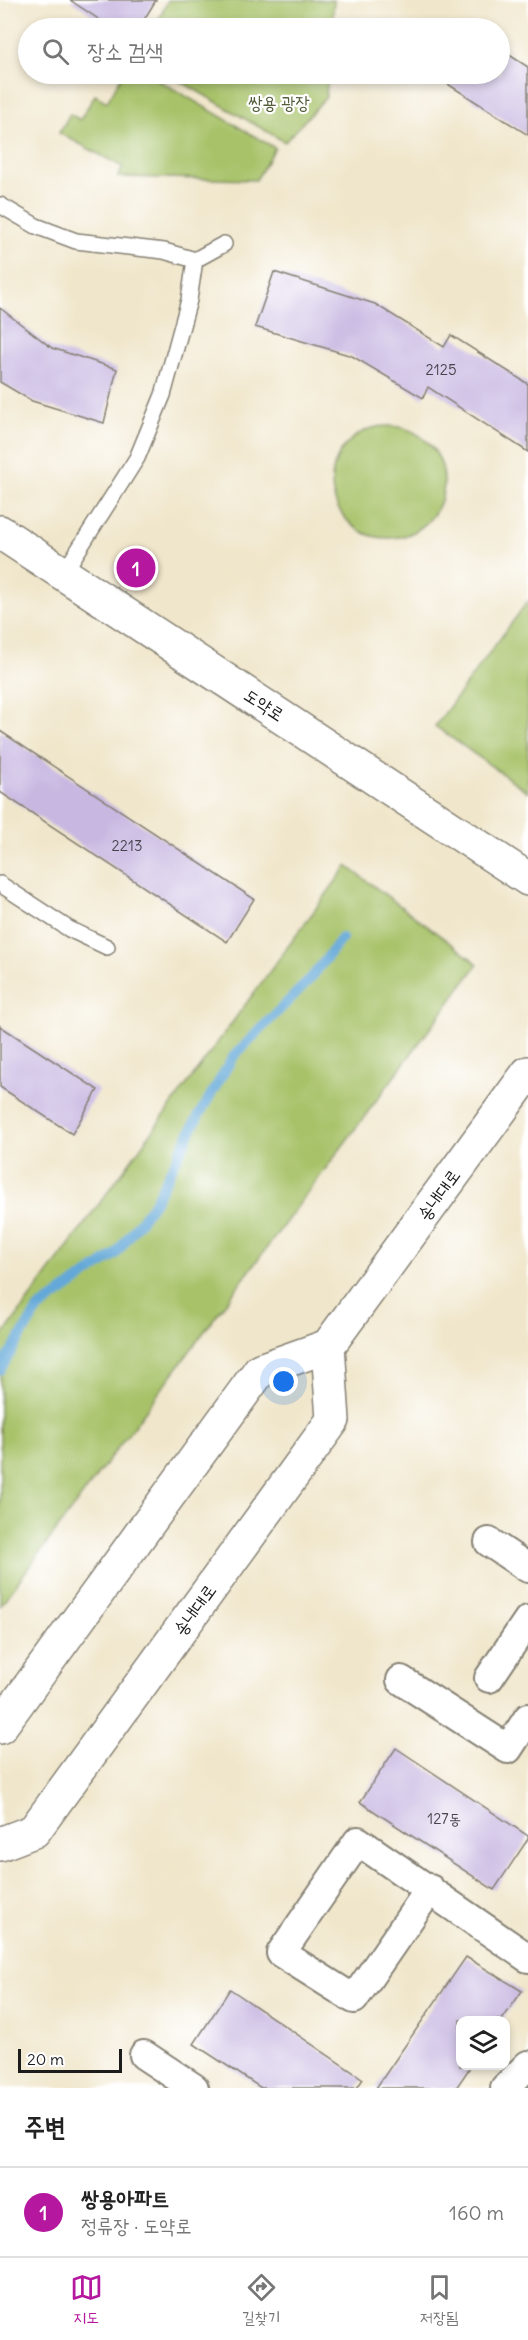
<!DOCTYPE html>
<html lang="ko">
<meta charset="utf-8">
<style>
:root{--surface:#fff;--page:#f6f6f6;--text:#222;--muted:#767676;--line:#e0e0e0;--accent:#b5179e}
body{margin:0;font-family:Delius,"Poor Story",sans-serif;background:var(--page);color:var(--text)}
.controls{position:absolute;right:18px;bottom:18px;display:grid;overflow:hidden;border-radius:12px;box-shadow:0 3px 9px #0003}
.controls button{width:54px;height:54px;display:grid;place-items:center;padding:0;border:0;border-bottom:2px solid var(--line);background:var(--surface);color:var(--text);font:30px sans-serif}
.scale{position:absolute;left:18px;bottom:15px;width:104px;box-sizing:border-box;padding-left:6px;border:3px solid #1c1c1c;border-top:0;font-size:16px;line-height:21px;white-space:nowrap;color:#1c1c1c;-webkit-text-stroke:4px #fff;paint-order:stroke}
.you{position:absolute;left:284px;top:1382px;width:21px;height:21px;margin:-15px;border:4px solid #fff;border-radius:50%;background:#1a73e8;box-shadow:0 0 0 9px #1a73e833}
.badge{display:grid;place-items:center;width:39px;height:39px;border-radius:50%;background:var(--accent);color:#fff;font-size:20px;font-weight:700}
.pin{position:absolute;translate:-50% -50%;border:3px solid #fff;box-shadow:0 2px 6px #0006}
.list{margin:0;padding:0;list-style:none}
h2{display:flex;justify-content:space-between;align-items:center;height:78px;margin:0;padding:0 24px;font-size:26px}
h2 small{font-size:20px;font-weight:400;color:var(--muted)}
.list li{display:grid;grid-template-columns:39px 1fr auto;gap:18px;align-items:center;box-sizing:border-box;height:90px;padding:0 24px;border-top:2px solid var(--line)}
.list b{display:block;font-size:22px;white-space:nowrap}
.list p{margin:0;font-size:20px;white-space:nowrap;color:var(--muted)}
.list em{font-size:20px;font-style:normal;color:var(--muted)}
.icon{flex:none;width:33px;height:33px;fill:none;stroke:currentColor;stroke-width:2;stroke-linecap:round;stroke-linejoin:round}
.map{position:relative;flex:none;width:528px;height:2088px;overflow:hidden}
.search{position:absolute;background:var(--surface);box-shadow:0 3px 9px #0003;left:18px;right:18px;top:18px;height:66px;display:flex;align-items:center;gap:15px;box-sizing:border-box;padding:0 21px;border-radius:33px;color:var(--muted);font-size:22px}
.sheet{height:168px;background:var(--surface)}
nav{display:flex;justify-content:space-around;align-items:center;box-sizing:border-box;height:84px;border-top:2px solid var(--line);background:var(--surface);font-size:16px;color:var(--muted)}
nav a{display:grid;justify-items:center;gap:3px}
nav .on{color:var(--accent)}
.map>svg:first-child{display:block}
.green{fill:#a7c269;stroke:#626f42;stroke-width:1.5}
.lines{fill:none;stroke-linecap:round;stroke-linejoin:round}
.stream{stroke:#63a8d8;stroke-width:10}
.building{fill:#c7b7e1}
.lane-casing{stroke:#868174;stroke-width:18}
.street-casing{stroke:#868174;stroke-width:32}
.secondary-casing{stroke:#868174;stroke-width:36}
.lane{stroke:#fff;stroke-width:15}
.street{stroke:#fff;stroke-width:28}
.secondary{stroke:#fff;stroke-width:33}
.labels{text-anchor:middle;stroke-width:4.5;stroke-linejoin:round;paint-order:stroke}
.number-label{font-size:15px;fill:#47434d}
.park-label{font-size:18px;fill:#545e3b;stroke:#fff}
.street-label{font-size:18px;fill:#1c1c1c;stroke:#fff}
</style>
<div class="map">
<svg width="528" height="2088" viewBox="0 0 528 2088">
<rect width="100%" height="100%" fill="#fff"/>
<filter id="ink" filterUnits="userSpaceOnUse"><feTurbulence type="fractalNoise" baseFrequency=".0167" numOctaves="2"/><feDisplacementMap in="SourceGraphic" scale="12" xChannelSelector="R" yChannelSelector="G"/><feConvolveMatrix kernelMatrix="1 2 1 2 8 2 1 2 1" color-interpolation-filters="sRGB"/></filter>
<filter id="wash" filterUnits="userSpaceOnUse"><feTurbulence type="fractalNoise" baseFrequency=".008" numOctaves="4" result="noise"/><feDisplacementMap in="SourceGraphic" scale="24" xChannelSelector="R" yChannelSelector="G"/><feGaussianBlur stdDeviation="1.35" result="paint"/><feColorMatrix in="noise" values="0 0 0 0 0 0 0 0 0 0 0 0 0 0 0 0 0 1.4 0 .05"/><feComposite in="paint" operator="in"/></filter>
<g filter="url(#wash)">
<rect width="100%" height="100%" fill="#f0e6cb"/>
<g class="green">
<path d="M168,0H334L332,28H155Z"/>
<path d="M123,74H148L275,148L256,180L118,177L123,167L59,133L70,114L80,120L95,95L107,102Z"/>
<path d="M168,74H328L326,97L285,142Z"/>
<circle cx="388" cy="482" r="56"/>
<path d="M528,601V792L435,726Z"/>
<path d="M347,866L478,964L0,1606V1339Z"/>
</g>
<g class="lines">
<path class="stream" d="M0,1370L38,1309L116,1254L155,1201L199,1115L233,1057L311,978L342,938"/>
</g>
<g id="blocks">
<g class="building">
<path d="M70,0H156L139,28H112Z"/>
<path d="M500,49L528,67V135L432,74H500Z"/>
<path d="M274,272L375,304L444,347L451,335L528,384V452L428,387L423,398L352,356L255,327Z"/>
<path d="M0,308L52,348L117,369L104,423L32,401L0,382Z"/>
<path d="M0,731L254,899L227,942L0,792Z"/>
<path d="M0,1026L98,1090L72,1134L0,1087Z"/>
<path d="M396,1748L528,1836V1839L494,1890L360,1802Z"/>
<path d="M466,1957L522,1991L502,2020H460V2066H471L456,2088H376Z"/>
<path d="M230,1989L363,2079L357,2088H261L194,2044Z"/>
</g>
</g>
</g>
<g filter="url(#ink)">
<use href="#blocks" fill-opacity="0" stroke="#868174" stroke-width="1.5"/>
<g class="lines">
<g class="lane-casing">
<g id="lane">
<path d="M0,205L36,226L76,241L164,251L195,260"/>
<path d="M63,574L137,458L163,395L189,300L195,260L224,244"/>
<path d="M0,884L69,929L107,947"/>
</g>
</g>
<g class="street-casing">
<g id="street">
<path d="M489,1542L528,1568"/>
<path d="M489,1678L528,1620"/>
<path d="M401,1680L508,1749L528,1718"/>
<path d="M430,1889L354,1999L281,1953L358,1841L528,1958"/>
<path d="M144,2055L194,2088"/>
<path d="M505,2088L528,2065"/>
</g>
</g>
<g class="secondary-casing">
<g id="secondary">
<path d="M0,532L528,879"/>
<path d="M0,1727L260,1370L328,1346L528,1073"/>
<path d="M0,1844L34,1831L333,1420L328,1346"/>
</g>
</g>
<use href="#lane" class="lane"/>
<use href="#street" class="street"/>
<use href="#secondary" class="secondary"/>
</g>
</g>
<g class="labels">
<g class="number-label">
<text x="441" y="375">2125</text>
<text x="127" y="851">2213</text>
<text x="444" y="1824">127동</text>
</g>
<g class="park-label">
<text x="279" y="109">쌍용 광장</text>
</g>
<g class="street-label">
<text transform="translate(264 705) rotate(33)" y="6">도약로</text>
<text transform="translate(439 1195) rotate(-54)" y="6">송내대로</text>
<text transform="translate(195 1610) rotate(-54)" y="6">송내대로</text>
</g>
</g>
</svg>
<div class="controls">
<button><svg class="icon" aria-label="layers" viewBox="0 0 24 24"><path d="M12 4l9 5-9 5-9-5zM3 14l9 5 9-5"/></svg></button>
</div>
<div class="scale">20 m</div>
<div class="you"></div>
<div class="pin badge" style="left:136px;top:568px">1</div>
<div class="search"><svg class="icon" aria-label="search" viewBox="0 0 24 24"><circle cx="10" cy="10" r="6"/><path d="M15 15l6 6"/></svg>장소 검색</div>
</div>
<section class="sheet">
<h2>주변<small></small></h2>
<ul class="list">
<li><span class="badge">1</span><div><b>쌍용아파트</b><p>정류장 · 도약로</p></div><em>160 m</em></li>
</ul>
</section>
<nav>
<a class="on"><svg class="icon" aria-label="map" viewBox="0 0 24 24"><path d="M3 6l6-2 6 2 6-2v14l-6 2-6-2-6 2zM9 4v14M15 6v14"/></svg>지도</a>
<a><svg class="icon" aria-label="directions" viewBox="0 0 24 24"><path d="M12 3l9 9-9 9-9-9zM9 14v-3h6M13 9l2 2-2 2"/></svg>길찾기</a>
<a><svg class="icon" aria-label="saved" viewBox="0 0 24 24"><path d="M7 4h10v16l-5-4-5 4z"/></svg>저장됨</a>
</nav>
